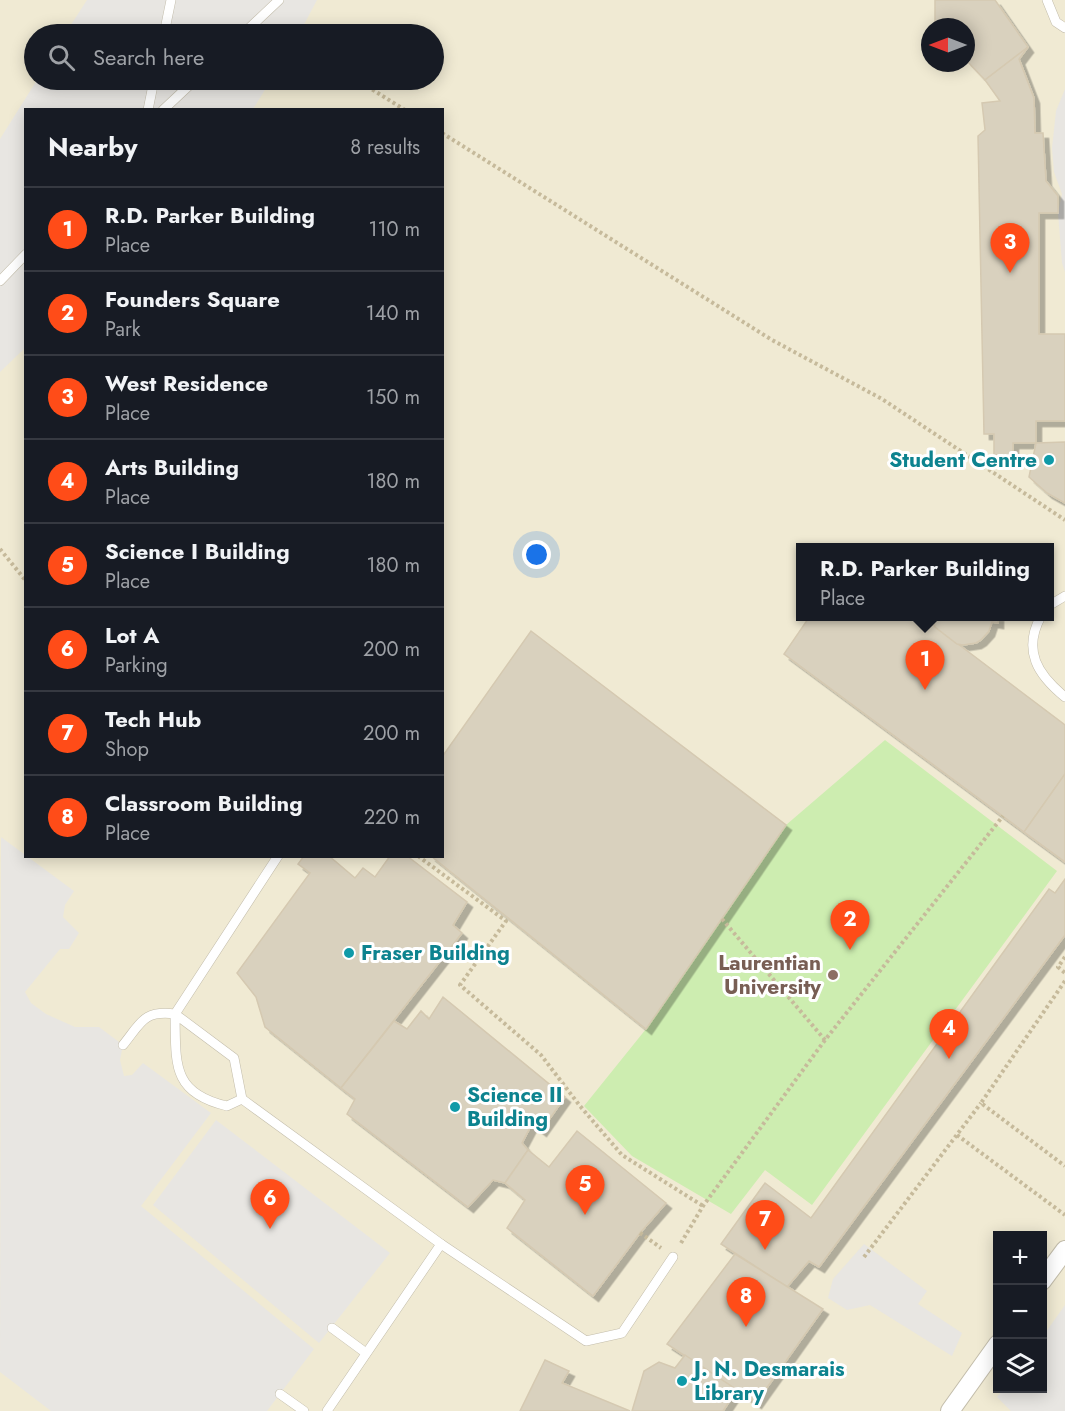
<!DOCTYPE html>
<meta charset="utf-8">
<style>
:root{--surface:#171b24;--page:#242831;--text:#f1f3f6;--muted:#9ea1a6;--line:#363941;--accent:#ff4c18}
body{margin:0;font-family:Jost,sans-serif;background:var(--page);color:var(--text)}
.controls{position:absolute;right:18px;bottom:18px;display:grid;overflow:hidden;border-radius:0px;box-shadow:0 3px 15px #0003}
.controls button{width:54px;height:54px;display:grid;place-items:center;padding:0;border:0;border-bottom:2px solid var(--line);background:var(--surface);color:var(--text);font:30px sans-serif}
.compass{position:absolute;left:921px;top:18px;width:54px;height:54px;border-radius:50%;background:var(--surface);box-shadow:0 3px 15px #0003;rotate:270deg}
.you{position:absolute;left:537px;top:555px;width:21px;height:21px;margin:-15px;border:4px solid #fff;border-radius:50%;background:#1a73e8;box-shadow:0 0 0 9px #1a73e833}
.badge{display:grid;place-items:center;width:39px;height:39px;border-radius:50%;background:var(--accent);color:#fff;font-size:20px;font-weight:700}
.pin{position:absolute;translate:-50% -50px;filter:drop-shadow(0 2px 3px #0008)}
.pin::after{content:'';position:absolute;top:32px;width:21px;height:18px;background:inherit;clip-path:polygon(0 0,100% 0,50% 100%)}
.popup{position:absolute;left:796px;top:543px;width:258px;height:78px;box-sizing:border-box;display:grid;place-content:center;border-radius:0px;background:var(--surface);filter:drop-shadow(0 2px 4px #0005);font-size:20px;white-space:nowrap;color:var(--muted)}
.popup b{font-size:22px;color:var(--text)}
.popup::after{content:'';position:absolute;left:50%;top:100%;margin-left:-12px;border:12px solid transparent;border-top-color:var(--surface)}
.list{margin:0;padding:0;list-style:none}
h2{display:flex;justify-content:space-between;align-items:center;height:78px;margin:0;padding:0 24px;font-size:26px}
h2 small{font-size:20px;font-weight:400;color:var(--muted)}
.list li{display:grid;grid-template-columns:39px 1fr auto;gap:18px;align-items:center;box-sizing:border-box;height:84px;padding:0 24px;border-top:2px solid var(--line)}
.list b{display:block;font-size:22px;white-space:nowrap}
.list p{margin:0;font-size:20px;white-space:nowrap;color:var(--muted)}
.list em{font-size:20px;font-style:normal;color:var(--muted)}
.icon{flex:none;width:33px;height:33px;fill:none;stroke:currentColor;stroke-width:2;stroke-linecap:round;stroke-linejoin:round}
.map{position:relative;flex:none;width:1065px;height:1411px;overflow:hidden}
.search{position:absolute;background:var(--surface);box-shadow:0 3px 15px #0003;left:24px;top:24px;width:420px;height:66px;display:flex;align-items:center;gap:15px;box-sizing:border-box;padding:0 21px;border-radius:33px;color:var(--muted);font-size:22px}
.panel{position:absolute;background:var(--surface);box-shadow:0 3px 15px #0003;left:24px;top:108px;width:420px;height:750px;border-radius:0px}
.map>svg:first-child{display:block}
.education{fill:#f0ead3;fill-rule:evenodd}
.green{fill:#cdedb0}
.parking{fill:#e8e6e2}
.building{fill:#d9d1be;stroke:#d5c9b1;stroke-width:1.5;filter:url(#shadow)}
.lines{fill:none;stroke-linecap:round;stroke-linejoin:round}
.service-casing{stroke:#c3bdab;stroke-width:10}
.minor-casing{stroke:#c3bdab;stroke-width:20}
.path{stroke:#c6ba9b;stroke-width:4;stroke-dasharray:3 3;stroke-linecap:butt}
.service{stroke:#fff;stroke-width:9}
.minor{stroke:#fff;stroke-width:18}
.culture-dot{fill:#0f9aa8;stroke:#fff;stroke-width:2}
.education-dot{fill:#8d6e63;stroke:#fff;stroke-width:2}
.labels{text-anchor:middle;stroke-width:6;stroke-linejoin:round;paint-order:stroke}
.culture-label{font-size:21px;font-weight:bold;fill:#0d838f;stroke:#fff;text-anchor:start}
.education-label{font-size:21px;font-weight:bold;fill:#785e54;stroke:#fff;text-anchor:end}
</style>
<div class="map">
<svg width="1065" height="1411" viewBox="0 0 1065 1411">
<defs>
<filter id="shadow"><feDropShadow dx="5.5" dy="5.5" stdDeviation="0" flood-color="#0004"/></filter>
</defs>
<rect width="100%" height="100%" fill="#f6f3ea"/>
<path class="education" d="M0,0H1065V1411H0ZM930,27H966V63H930ZM34,34H434V80H34ZM26,110H442V856H26ZM800,548H1050V616H800ZM998,1236H1042V1388H998Z"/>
<path class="green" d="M885,740L1057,871L812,1205L765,1170L731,1214L632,1156L584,1106L646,1029L786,825Z"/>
<g class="parking">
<path d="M87,0H317L299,34H65Z"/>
<path d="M37,80H271L253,109L26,110L25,348L0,372V139Z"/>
<path d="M1065,89V272L1062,263L1058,213L1062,194L1054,172L1052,148L1056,111Z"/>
<path d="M1,837L74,891L65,905L63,917L79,933L69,949H60L25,992L31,1003L46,1014L75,1027H99L123,1045L120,1060L124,1076L132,1075L143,1063L211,1113L141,1206L314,1349L267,1411H51L0,1372Z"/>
<path d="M216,1120L390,1253L319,1343L153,1205Z"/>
<path d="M864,1244L927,1291L918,1304L962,1333L952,1356L870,1305L847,1310L828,1298L833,1279Z"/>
<path d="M1065,1305V1411H1011L997,1397L1004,1389L1042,1388L1043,1336Z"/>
</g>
<g class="building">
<path d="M935,0H995L1028,47L985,80L966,60V27H937L935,25Z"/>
<path d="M1028,47L1019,59L1034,98L1035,133H1043L1046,181L1058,196V213H1039V334H1065V421H1036V443H1013V455H994V434H984L978,136L985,130L982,103L1000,101L985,80Z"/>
<path d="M1065,442V503L1047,493L1029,477L1036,443Z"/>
<path d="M810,616H921L1065,725V774L1024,832L784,654Z"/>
<path d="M933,616H998V623L992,622L989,631L981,640L976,643L963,645L957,644L935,627Z"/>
<path d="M531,631L786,825L646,1029L431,856H442V757Z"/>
<path d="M1065,774V862L1024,832Z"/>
<path d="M304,856H329L355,878L363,868L375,877L390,856H407L467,902L453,925L462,933L341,1088L265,1027L256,997L237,973L310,873L298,864Z"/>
<path d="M1065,879V935L819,1267L809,1261L787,1287L721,1244L765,1183L811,1218L1049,889L1055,893Z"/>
<path d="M443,997L565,1097L541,1131L532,1124L522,1143L528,1150L505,1183L493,1180L468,1207L347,1114L355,1099L341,1088L394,1021L407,1029L421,1011L429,1019Z"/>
<path d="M577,1131L666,1203L640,1233L593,1296L507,1228L525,1200L505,1183L528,1150L549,1167Z"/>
<path d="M735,1254L823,1309L756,1403L667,1344Z"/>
<path d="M685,1355L737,1390L723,1411H632L644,1371L659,1362L675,1368Z"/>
<path d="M545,1360L569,1371L562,1383L630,1411H520Z"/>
</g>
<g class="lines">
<g class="service-casing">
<g id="service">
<path d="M1047,0L1056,22L1065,28"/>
<path d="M164,34L171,0"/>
<path d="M243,34L279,0"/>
<path d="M148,110L154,80"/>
<path d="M163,110L195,80"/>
<path d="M0,281L26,254"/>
<path d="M1050,605L1065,596"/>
<path d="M1041,616C1022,651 1038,675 1065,697"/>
<path d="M175,1014L234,1058L242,1099L227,1106C171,1093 176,1063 175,1014Z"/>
<path d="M123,1045C141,1023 143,1010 175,1014L278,856"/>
<path d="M242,1099L441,1244L327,1411"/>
<path d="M441,1244L586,1341L622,1333L673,1257"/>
<path d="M332,1328L366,1353"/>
<path d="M280,1394L304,1411"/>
</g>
</g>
<g class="minor-casing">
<g id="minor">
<path d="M1042,1281L1065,1250"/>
<path d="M950,1411L998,1344"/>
</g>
</g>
<g class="path">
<path d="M273,27L284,34"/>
<path d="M357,80L405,110"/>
<path d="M442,133L772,340L882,399L1065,520"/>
<path d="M0,549L26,581"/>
<path d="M418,856L506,921L460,985L541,1055L580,1106L622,1155L703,1206"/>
<path d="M722,919L825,1040"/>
<path d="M1065,957L1058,967L1065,973"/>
<path d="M1065,981L981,1103L1065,1166"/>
<path d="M957,1135L1065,1215"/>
<path d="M640,1233L661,1248"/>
<path d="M681,1243L703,1206L825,1040L1003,816"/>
<path d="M864,1257L981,1103"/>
</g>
<use href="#service" class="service"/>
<use href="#minor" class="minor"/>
</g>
<g class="culture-dot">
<circle cx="1049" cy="460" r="6"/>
<circle cx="349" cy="953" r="6"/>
<circle cx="455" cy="1107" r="6"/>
<circle cx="682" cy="1381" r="6"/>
</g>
<circle class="education-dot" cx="833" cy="975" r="6"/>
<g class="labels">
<g class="culture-label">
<text x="1037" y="467" text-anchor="end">Student Centre</text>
<text x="361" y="960">Fraser Building</text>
<text x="467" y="1102">Science II<tspan x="467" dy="24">Building</tspan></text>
<text x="694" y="1376">J. N. Desmarais<tspan x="694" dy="24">Library</tspan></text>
</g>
<g class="education-label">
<text x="821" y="970">Laurentian<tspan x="821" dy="24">University</tspan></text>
</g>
</g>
</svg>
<div class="controls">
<button>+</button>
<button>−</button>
<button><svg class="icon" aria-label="layers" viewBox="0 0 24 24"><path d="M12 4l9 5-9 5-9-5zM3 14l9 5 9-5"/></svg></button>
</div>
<svg class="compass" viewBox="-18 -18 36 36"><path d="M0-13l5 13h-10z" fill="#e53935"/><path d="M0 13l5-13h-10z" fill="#9ea1a6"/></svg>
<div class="you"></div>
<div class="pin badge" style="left:925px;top:690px">1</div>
<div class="popup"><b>R.D. Parker Building</b>Place</div>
<div class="pin badge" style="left:850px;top:950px">2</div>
<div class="pin badge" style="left:1010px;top:273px">3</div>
<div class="pin badge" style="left:949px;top:1059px">4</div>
<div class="pin badge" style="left:585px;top:1215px">5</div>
<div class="pin badge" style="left:270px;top:1229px">6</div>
<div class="pin badge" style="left:765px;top:1250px">7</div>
<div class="pin badge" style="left:746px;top:1327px">8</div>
<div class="search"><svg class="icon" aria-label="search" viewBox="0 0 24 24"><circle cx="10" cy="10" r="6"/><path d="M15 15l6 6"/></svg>Search here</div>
<section class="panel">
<h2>Nearby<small>8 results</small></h2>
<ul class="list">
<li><span class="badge">1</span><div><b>R.D. Parker Building</b><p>Place</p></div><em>110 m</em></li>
<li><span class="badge">2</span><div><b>Founders Square</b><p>Park</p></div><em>140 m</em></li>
<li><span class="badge">3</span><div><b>West Residence</b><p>Place</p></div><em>150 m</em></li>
<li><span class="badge">4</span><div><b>Arts Building</b><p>Place</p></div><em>180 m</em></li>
<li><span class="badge">5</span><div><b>Science I Building</b><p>Place</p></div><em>180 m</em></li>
<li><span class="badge">6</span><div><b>Lot A</b><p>Parking</p></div><em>200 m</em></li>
<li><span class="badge">7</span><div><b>Tech Hub</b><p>Shop</p></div><em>200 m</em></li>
<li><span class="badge">8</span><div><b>Classroom Building</b><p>Place</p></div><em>220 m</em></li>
</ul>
</section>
</div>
